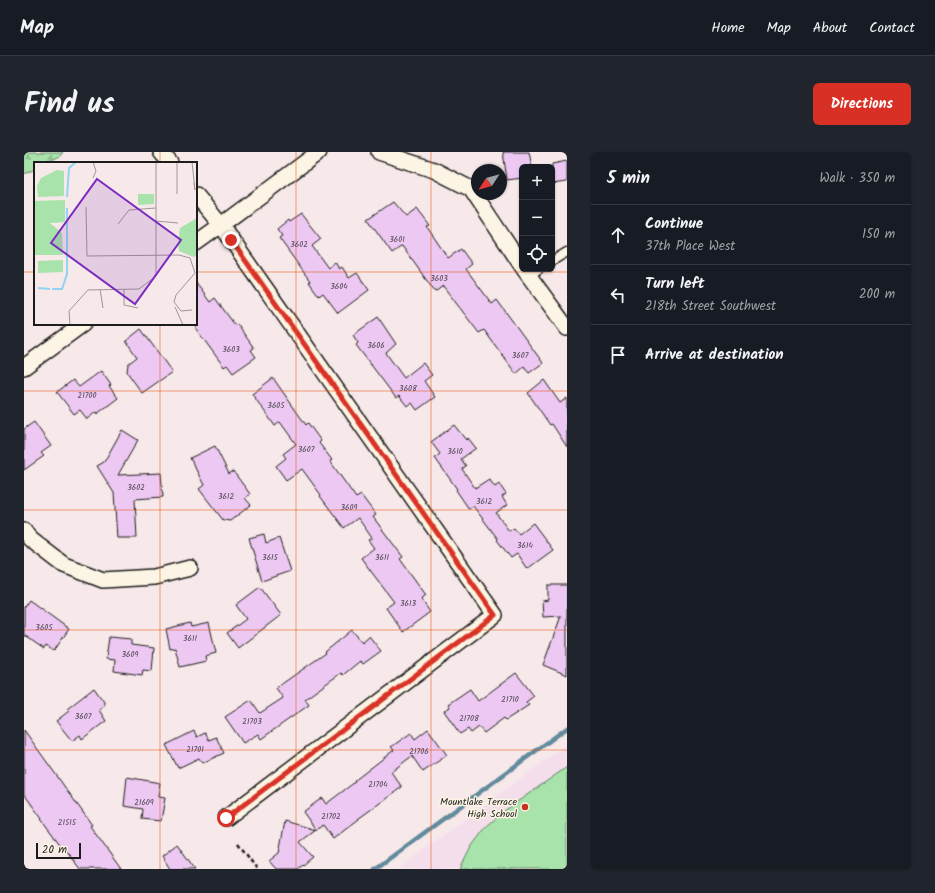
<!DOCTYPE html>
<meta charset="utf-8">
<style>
:root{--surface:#171b24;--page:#20242c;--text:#f1f3f6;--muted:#9ea1a6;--line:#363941;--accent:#d93025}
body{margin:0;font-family:Kalam,sans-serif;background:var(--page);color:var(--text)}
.controls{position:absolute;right:12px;top:12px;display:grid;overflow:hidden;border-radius:6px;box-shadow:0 1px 3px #0004}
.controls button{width:36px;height:36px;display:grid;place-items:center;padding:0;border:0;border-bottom:1px solid var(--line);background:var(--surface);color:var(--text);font:20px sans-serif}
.compass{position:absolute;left:447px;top:12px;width:36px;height:36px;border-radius:50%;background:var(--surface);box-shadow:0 1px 3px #0004;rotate:234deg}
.scale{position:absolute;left:12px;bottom:10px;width:45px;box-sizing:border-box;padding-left:4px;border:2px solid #1c1c1c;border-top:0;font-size:11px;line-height:14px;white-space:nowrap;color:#1c1c1c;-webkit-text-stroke:3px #fcf5e5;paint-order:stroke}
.stop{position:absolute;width:12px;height:12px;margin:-9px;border:3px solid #d93025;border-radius:50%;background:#fff}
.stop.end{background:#d93025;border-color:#fff;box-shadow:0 1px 4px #0008}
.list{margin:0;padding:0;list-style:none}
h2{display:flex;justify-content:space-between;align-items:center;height:52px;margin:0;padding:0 16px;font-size:17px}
h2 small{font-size:13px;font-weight:400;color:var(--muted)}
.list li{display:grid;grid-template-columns:26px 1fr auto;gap:12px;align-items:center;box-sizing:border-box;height:60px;padding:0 16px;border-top:1px solid var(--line)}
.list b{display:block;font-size:15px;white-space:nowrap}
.list p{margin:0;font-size:13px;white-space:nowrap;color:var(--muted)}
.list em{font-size:13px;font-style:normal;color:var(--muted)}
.icon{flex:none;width:22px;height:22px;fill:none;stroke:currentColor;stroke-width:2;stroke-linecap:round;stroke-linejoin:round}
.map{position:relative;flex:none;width:543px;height:717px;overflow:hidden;border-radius:6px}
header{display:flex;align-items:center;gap:24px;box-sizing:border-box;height:56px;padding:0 20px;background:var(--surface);border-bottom:1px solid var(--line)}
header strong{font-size:19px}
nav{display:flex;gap:22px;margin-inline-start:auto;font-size:14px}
.intro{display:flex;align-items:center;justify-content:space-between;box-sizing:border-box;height:96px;padding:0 24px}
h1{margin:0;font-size:28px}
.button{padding:10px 18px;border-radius:6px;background:var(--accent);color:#fff;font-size:14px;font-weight:700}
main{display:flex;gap:24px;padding:0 24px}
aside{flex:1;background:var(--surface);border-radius:6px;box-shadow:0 1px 3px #0004}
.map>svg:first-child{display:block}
.built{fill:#f4deec}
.forest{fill:url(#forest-firs);stroke:#628063}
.pitch{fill:#a7e3aa;stroke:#628063}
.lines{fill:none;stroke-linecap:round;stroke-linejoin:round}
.stream{stroke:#628a9d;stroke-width:4.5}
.building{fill:#ecc8f2;stroke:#1c1c1c}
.service-casing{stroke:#1c1c1c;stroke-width:11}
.minor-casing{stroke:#1c1c1c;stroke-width:18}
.path{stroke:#1c1c1c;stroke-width:2.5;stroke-dasharray:4 3;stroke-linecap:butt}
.service{stroke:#fcf5e5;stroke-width:8}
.minor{stroke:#fcf5e5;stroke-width:15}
.route{stroke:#d93025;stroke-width:5}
.grid{fill:none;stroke:#e8590c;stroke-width:1;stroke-opacity:0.55}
.poi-dot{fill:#c8321e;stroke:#fcf5e5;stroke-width:1.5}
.labels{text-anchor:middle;stroke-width:3;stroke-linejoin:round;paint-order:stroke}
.number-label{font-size:8px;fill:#504752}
.poi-label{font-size:10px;fill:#1c1c1c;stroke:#fcf5e5;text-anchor:end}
.inset-river{fill:none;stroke:#91d3f3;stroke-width:2}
.inset-road{fill:none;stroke:#9f9697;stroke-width:1}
.view{fill:#7b2cbf;fill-opacity:0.15;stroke:#7b2cbf;stroke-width:2}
.inset-edge{fill:none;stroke:#1c1c1c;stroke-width:2}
</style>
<header>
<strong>Map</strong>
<nav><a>Home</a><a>Map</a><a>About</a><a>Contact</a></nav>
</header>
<div class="intro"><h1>Find us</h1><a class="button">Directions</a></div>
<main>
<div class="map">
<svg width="543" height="717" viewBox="0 0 543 717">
<defs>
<pattern id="forest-firs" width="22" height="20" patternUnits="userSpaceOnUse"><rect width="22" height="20" fill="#a7e3aa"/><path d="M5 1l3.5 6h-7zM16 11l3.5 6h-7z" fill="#8fc292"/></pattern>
</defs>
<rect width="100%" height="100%" fill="#f7e8e9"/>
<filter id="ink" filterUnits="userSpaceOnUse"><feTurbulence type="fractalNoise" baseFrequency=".025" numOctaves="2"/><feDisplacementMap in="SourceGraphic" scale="8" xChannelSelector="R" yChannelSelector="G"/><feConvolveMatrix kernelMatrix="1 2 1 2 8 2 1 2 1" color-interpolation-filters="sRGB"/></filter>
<g filter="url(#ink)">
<path class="built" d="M543,592V717H374Z"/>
<path class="forest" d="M0,0H39L36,4L22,11H11V17L0,22Z"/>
<path class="pitch" d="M543,615V717H436L447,695L462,675L480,659Z"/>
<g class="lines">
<path class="stream" d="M351,717L543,576"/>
</g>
<g class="building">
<path d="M479,0H505L508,15H498V26L483,28Z"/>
<path d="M543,9V30L528,32V12Z"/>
<path d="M369,50L382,65L393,57L406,74L403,75L424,106L437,97L448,112L442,117L468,152L473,148L519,211L505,221L500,215L492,222L460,178L455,181L419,134L411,140L378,94L368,101L344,67Z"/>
<path d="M277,62L297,87L288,94L304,116L311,110L315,117L318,115L325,126L333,121L345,138L314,161L299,141L295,144L285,130L286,129L255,86L258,84L253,77L264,68L265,70Z"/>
<path d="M172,131L186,150L191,146L211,173L213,172L230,196L227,198L232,205L209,221L203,213L200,215L172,177Z"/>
<path d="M354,165L372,192L362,201L380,226L399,211L408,223L400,229L411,245L393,258L388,251L383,254L375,244L372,246L332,193L334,191L329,183Z"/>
<path d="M117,177L148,220L118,241L103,220L104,212L113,205L102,189Z"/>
<path d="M77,219L87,233L85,234L94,246L73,262L72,260L63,267L56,258L50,262L33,240L49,228L55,235Z"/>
<path d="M249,226L282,273L284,271L297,289L295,291L308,308L306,309L332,346L337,343L352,363L349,365L379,405L376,407L402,443L397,447L406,460L379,480L362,456L370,450L337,406L350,396L344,388L348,386L334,366L320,376L296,344L297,343L278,317L262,328L252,314L262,306L259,302L272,292L256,270L251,274L228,242Z"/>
<path d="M520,228L536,251L543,246V295L528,272L526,273L504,241Z"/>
<path d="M10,270L27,294L17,301L20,304L0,318V277Z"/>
<path d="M430,273L442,288L444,286L452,296L437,307L442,314L438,317L451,336L465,327L471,335L475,332L482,342L478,345L483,353L472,361L485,379L490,376L495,382L509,371L529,398L503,417L493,402L487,406L473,388L474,387L449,354L445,357L432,338L433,337L411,306L416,302L407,290Z"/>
<path d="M98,278L114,288L94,323L137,321L139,345L111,347L113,386H93L90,341L73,314L80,310Z"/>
<path d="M191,294L205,322L209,319L226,342L221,346L227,353L206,369L199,368L175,337L180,333L166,306Z"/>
<path d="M240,382L242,391L255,386L266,419L238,429L225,386Z"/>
<path d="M524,433H543V523L519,513L537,464L519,465L518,449L524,448Z"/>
<path d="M236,435L257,463L214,496L203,481L222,467L212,453Z"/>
<path d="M5,448L45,477L30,499L22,494L20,497L0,483V455Z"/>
<path d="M166,471L167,475L185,471L192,501L181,504L182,509L156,515L151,496L146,497L142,477Z"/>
<path d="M328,478L338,490L345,484L357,499L339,512L336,509L319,523L317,521L281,547L285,553L237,587L234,582L219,591L201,565L227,548L236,561L259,546L252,536L302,501L301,500Z"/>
<path d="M85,485L107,487V493L130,496L128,519L119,518L118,523L90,519L91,508L82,507Z"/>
<path d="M492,521L510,544L502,550L505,553L482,568L480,566L460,581L455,575L447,581L444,577L436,582L420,559L426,555L424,552L446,537L454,549Z"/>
<path d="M70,536L80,550V554L75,558L82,569L58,587L56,583L48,589L32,569L45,559L43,557Z"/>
<path d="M404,577L423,603L399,620L388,604L367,620L378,635L334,667H335L309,687L299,673L292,678L279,660L298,646L302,652L331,630L330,629L370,598L367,595L387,581L391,587Z"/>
<path d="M0,578L68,673L66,674L97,717H56L39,694L38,695L17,667H18L0,642Z"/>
<path d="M170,579L173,585L181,581L185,588L192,585L200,601L178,611L175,606L154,616L142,593Z"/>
<path d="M103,625L136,631L134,645L141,646L137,669L118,667L119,657L100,654Z"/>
<path d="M261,669L292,678L276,690L289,705L274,717H252L245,709L255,701Z"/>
<path d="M153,692L171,717H146L138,704Z"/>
</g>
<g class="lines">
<g class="service-casing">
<g id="service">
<path d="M528,109L543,100"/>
<path d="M505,124L515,117"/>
</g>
</g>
<g class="minor-casing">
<g id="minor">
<path d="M137,0L146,11"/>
<path d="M355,0L410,18L447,37L498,114"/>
<path d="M172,43L197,73L211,93L471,463L202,666"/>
<path d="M172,91L197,73L295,0"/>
<path d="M500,117L543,176"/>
<path d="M0,215L59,172"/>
<path d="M0,379L6,387L40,413L79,428L130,425L166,416"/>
</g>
</g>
<path class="path" d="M214,691L233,717"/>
<use href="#service" class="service"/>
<use href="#minor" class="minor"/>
</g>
</g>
<g class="lines" filter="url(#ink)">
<path class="route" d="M202,666L471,463L207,88"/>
</g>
<path class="grid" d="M136,0V11M272,0V717M407,0V717M0,120H11M172,120H543M136,172V717M0,239H543M0,358H543M0,478H543M0,598H543"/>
<circle class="poi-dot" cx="501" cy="655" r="4"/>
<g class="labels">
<g class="number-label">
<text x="373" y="90">3601</text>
<text x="275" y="95">3602</text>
<text x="415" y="129">3603</text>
<text x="315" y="137">3604</text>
<text x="352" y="196">3606</text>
<text x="207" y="200">3603</text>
<text x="496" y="206">3607</text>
<text x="384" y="239">3608</text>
<text x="63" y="246">21700</text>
<text x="252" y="256">3605</text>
<text x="282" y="300">3607</text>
<text x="431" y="302">3610</text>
<text x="112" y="338">3602</text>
<text x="202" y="347">3612</text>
<text x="460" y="352">3612</text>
<text x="325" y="358">3609</text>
<text x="501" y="396">3614</text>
<text x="246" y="408">3615</text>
<text x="358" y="408">3611</text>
<text x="384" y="454">3613</text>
<text x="20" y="478">3605</text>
<text x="166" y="489">3611</text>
<text x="106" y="505">3609</text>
<text x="486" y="550">21710</text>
<text x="59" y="567">3607</text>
<text x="445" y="569">21708</text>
<text x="228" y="572">21703</text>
<text x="171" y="600">21701</text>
<text x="395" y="602">21706</text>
<text x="354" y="635">21704</text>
<text x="120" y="653">21609</text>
<text x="307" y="667">21702</text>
<text x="43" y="673">21515</text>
</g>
<g class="poi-label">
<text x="493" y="653">Mountlake Terrace<tspan x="493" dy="12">High School</tspan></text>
</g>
</g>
<g transform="translate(10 10)">
<rect width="163" height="163" fill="#f7e8e9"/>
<path d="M163,56V93L160,95L145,89L144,82L146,66Z" fill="#a7e3aa"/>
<path d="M104,32H120V42L104,43ZM29,98V110L4,111V99Z" fill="#a7e3aa"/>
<path d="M23,8L30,9V34L4,35L3,24L7,16ZM31,38V60L16,61L28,71L29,93H0V39Z" fill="#a7e3aa"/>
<path class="inset-river" d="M33,35L35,6L42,0M4,126L16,127M18,127H28L33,112V46"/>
<path class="inset-road" d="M59,0L62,9L59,16M143,0V32M158,0L161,28L160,21M52,45L53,94L145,93L156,96L161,111L142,133L140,140L147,149L158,148M122,59L144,61M84,62L95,48L122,46M66,127L69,146M90,127V143L104,146M141,145L149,163M36,163L35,149L54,128L105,127L122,114V0"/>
<path class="view" d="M63,17L147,78L101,142L17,81Z"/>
<rect width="163" height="163" class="inset-edge"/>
</g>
</svg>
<div class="controls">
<button>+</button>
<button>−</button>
<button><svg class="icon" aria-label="locate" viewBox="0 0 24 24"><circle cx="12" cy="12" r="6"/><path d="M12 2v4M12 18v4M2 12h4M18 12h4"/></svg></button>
</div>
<svg class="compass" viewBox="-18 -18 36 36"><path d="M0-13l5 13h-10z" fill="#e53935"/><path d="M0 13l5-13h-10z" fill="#9ea1a6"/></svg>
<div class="scale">20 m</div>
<div class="stop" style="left:202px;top:666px"></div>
<div class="stop end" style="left:207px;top:88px"></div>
</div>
<aside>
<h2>5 min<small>Walk · 350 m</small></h2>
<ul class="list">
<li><svg class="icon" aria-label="ahead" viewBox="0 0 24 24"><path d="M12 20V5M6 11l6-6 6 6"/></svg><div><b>Continue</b><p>37th Place West</p></div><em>150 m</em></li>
<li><svg class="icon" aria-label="left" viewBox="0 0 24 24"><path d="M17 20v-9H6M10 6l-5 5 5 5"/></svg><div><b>Turn left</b><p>218th Street Southwest</p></div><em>200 m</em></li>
<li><svg class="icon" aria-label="arrive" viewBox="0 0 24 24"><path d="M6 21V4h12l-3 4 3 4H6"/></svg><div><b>Arrive at destination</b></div></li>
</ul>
</aside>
</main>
